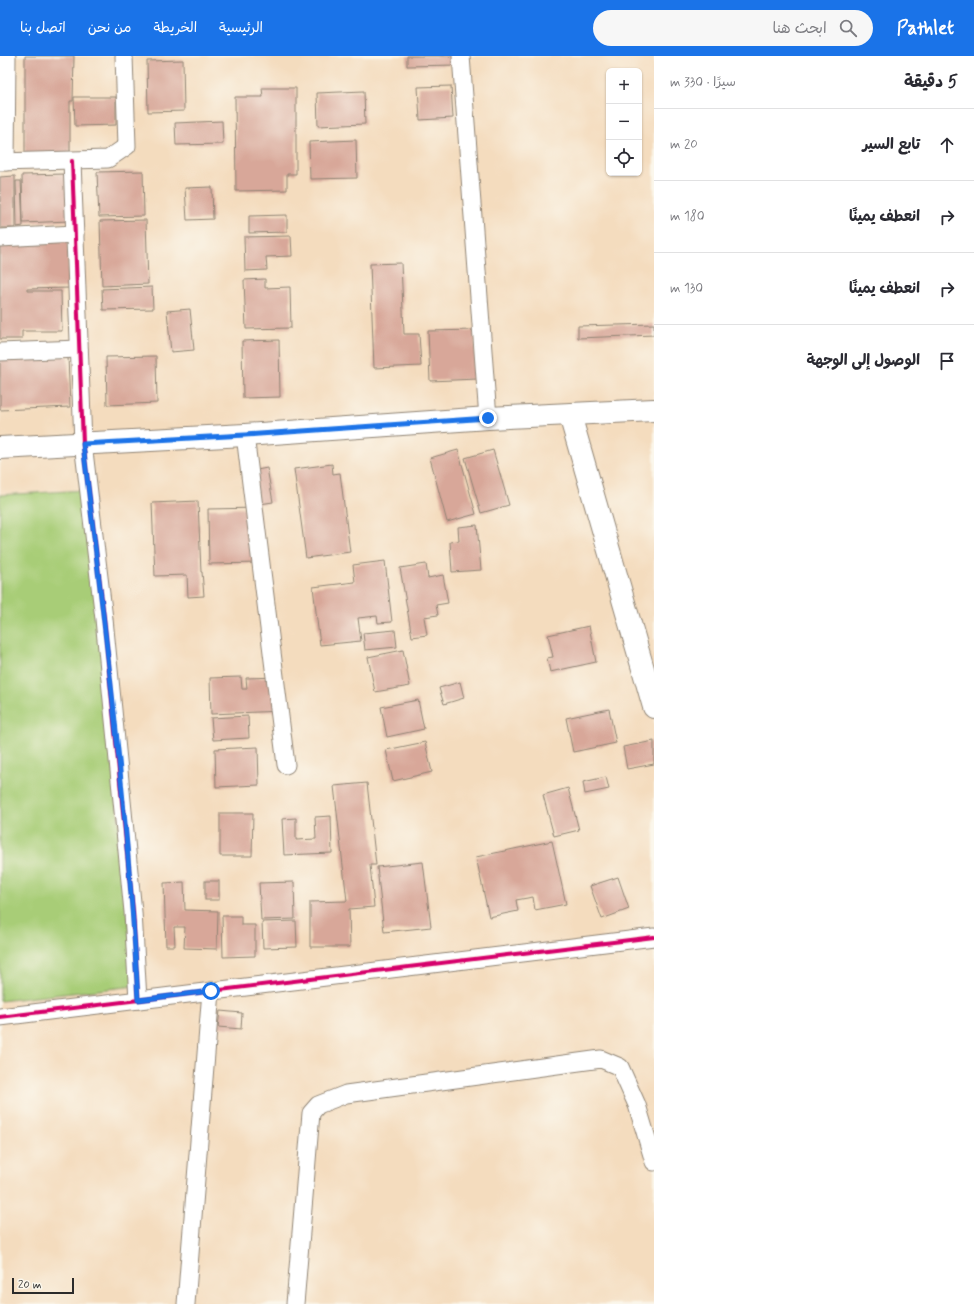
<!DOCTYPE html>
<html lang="ar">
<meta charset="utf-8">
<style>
:root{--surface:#fff;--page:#f7f7f7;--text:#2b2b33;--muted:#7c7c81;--line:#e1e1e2;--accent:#1a73e8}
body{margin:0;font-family:Mynerve,"Playpen Sans Arabic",sans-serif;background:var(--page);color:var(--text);direction:rtl}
.controls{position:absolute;right:12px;top:12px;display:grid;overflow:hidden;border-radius:6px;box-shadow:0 1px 3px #0004}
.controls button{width:36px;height:36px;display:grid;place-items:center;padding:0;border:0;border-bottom:1px solid var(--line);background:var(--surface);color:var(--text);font:20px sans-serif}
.scale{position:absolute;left:12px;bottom:10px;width:62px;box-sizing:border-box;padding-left:4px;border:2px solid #2b2b2b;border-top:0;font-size:11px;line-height:14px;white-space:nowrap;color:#2b2b2b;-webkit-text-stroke:3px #fbf7ec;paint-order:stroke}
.stop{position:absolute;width:12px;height:12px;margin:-9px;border:3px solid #1a73e8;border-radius:50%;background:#fff}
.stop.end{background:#1a73e8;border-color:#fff;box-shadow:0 1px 4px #0008}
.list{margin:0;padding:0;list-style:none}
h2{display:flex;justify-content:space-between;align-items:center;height:52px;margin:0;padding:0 16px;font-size:17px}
h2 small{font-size:13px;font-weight:400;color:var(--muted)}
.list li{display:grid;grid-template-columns:26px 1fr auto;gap:12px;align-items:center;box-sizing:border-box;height:72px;padding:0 16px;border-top:1px solid var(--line)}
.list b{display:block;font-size:15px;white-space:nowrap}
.list em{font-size:13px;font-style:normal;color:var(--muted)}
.icon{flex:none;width:22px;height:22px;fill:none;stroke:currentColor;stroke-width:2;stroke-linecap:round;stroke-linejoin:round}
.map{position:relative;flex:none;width:654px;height:1248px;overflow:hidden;direction:ltr}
header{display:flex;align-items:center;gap:24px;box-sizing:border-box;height:56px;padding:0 20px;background:var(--accent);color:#fff}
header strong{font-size:19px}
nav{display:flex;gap:22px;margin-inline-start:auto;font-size:14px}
.search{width:280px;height:36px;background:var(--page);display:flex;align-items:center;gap:10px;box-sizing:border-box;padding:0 14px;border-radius:22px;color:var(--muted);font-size:15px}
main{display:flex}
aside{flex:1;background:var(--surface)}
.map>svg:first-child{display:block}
.green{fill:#a8cd77;stroke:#6a7c51}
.building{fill:#d8a799}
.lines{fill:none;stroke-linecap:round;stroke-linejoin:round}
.street-casing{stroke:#908474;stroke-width:19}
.secondary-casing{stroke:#908474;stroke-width:24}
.primary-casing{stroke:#908474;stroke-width:24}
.street{stroke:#fff;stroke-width:17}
.secondary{stroke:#fff;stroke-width:22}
.primary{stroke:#fff;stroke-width:22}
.cycleway-casing{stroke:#fbf7ec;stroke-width:6}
.cycleway{stroke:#d6006c;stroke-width:4}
.route{stroke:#1a73e8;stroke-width:5}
</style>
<header>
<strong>Pathlet</strong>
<div class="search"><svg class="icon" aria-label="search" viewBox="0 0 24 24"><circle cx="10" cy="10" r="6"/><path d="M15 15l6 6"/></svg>ابحث هنا</div>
<nav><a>الرئيسية</a><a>الخريطة</a><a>من نحن</a><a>اتصل بنا</a></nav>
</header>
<main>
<aside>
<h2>5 دقيقة<small>سيرًا · 330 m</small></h2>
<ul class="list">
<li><svg class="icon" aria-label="ahead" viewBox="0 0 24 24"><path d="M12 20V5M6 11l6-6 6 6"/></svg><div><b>تابع السير</b></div><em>20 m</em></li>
<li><svg class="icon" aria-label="right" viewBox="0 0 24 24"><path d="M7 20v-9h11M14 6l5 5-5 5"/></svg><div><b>انعطف يمينًا</b></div><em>180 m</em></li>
<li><svg class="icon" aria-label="right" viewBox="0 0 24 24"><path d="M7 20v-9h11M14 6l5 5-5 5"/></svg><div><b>انعطف يمينًا</b></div><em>130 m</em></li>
<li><svg class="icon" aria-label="arrive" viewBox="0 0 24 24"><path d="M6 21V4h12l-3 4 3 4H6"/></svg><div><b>الوصول إلى الوجهة</b></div></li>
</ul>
</aside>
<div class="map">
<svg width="654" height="1248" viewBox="0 0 654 1248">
<rect width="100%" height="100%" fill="#fbf7ec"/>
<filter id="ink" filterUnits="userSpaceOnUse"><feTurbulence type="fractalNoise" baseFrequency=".025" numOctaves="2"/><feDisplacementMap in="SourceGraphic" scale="8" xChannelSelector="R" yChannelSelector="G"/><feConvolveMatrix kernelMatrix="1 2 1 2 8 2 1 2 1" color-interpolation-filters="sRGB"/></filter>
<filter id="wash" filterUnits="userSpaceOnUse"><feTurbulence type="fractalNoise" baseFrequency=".012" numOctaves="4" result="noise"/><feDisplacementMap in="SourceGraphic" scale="16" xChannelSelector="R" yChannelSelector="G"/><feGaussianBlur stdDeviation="0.9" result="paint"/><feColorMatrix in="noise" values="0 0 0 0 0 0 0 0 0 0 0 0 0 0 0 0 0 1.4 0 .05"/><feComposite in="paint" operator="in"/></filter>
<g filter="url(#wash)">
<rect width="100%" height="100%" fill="#f4dcbe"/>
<path class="green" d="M86,434L135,930L0,945V439Z"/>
<g id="blocks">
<g class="building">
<path d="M25,0H74L73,45H70V98H25Z"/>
<path d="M407,0H456V9L407,10Z"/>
<path d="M183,4L184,55L148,56L147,5Z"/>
<path d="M451,30L453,62L420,64L418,31Z"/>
<path d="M262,32H296V118H287V134L236,135L235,41H263Z"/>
<path d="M364,35L365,68L318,70L317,37Z"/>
<path d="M74,41H116V69L75,70Z"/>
<path d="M222,65L223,88L176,89L175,67Z"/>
<path d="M356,84L357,122L310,123L309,86Z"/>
<path d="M143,115L144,160L99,161L97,116Z"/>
<path d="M67,118L69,165L23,167L22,119Z"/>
<path d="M15,120V172H0V121Z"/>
<path d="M16,125H21L23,170L17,171Z"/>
<path d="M212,131L213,163L187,164L185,132Z"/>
<path d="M287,159V176L249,177V160Z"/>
<path d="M146,164L148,228L102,230L100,165Z"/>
<path d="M291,180L292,200L266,201L267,214L245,215L244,181Z"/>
<path d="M68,182L69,232L27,233V235H61L62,275H22V283H0V185Z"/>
<path d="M401,207L404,278H419L421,310L374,312L370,208Z"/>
<path d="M265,223V232L290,231L291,272L246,273L244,224Z"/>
<path d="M152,231L153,253L103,254L102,233Z"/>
<path d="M190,253L194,294L171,296L167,255Z"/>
<path d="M654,268V279L578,282V270Z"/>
<path d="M475,274L477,323L430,325L428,275Z"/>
<path d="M279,284L280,341L243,342L242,285Z"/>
<path d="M68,300L70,351L0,354V303Z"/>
<path d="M156,300L157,347L107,349L106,301Z"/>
<path d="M458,394L476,458L447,466L430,402Z"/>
<path d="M493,394L509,449L481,457L465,402Z"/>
<path d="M332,408L333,418L340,417L350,496L306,502L294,413Z"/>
<path d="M267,412L273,446L253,449L247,416Z"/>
<path d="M198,445L201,516H202L204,540L188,541L187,519L155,520L152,447Z"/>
<path d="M259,452L260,507L209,508L208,453Z"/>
<path d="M477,469L481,514L452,516L450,486L459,485L458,471Z"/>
<path d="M385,505L392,566L378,567L377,560L358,562L361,585L320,589L313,531L355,526L353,509Z"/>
<path d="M426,508L428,522L443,519L448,547L436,549L438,559L424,561L427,579L412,581L400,512Z"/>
<path d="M589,570L596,606L550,616L547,602L553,601L548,579Z"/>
<path d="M395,574L397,591L365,594L363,577Z"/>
<path d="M403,594L410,630L375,636L368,601Z"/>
<path d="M241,621L242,633H247L246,622L281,621L282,655L211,658L210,622Z"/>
<path d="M460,626L464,642L444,648L439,632Z"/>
<path d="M418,644L424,673L387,681L381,651Z"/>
<path d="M609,653L616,687L573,696L566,662Z"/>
<path d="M248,660L249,682L213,684L211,662Z"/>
<path d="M654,685V708L627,713L623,691Z"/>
<path d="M425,686L432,716L393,725L386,694Z"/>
<path d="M258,691L259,729L216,731L215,693Z"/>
<path d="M606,721L609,733L585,738L583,726Z"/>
<path d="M367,727L376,809H370L374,851L349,853L350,891H310V846L347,845L334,730Z"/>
<path d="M568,732L579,774L554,780L543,739Z"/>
<path d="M220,757H253L252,800H220Z"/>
<path d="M331,760L332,797L284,799L282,763L296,762V784L316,783L315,761Z"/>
<path d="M552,785L566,848L535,854L533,841L516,844L518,855L489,861L476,801Z"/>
<path d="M423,806L431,871L384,876L377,811Z"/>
<path d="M618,821L629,853L602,863L590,830Z"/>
<rect x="205" y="825" width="14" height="19"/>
<path d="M184,826L185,854L218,855L217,893L184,892L185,871H174L175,890H166L164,827Z"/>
<path d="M294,826L295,863L261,864L259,827Z"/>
<path d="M222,860H241V869H255V900L223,901Z"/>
<path d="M296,865L297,891L263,892L262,866Z"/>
<path d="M220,955L242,957L241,973L218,971Z"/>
</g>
</g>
</g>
<g filter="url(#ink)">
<use href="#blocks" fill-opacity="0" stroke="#908474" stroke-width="1"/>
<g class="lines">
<g class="street-casing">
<g id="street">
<path d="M461,0L488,362"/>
<path d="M72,105L83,387L104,563L133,856L138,944"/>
<path d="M0,106L108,103L127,90L124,0"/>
<path d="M6,106L7,0"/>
<path d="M0,182L75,178"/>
<path d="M0,296L79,293"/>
<path d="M245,379L286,709"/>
<path d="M0,961L654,881"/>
<path d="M186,1248L211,935"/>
<path d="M295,1248L311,1057L318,1049L346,1038L601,1003L620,1011L637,1049L654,1106"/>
</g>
</g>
<g class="secondary-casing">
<path id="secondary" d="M570,359L654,651"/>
</g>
<g class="primary-casing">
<path id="primary" d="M0,392L245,379L488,362L654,354"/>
</g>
<use href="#street" class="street"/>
<use href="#secondary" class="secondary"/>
<use href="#primary" class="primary"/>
<g class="cycleway-casing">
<g id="cycleway">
<path d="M72,105L83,387L104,563L133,856L138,944"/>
<path d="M0,961L654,881"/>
</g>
</g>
<use href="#cycleway" class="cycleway"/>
</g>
</g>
<g class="lines" filter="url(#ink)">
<path class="route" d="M211,935L138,944C128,758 105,573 83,388L245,379L488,362"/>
</g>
</svg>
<div class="controls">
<button>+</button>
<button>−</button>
<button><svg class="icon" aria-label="locate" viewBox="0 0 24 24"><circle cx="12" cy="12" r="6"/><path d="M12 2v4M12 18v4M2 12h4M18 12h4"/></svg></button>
</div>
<div class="scale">20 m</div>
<div class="stop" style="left:211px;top:935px"></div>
<div class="stop end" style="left:488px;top:362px"></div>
</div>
</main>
